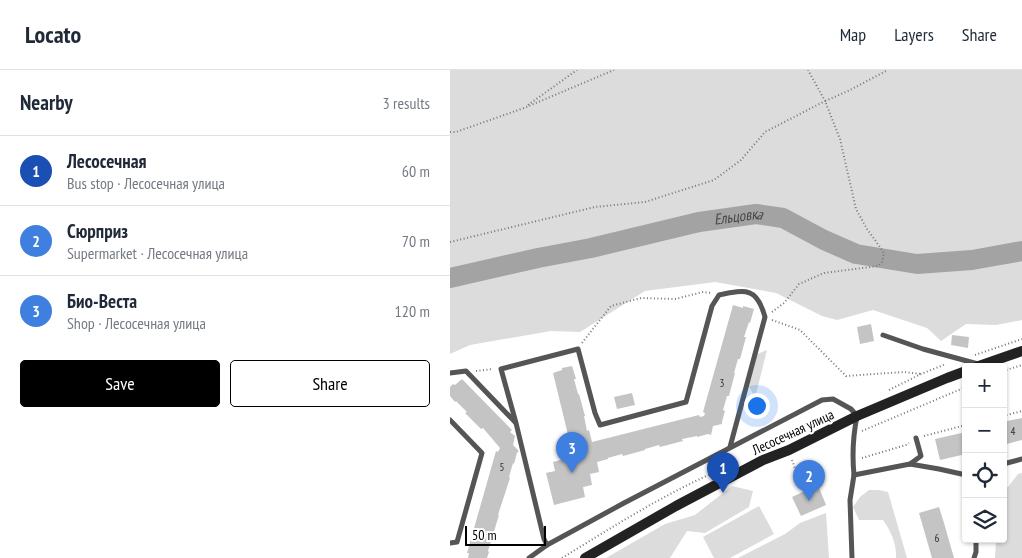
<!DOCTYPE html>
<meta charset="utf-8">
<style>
:root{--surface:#fff;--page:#f6f6f7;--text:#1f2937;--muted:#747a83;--line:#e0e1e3;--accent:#000}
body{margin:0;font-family:"PT Sans Narrow",sans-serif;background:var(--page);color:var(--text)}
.controls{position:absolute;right:15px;bottom:15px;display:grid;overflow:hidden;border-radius:5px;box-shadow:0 1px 4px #0004}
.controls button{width:45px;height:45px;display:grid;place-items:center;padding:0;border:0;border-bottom:1px solid var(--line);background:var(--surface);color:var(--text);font:25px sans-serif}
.scale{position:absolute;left:15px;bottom:12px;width:81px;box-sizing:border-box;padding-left:5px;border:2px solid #000;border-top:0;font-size:14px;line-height:18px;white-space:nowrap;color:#000;-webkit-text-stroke:4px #fff;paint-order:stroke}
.you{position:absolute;left:306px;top:335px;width:18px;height:18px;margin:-12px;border:4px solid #fff;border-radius:50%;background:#1a73e8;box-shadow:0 0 0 8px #1a73e833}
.badge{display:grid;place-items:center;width:32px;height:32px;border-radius:50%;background:var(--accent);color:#fff;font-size:16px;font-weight:700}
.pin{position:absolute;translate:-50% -41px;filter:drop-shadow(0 1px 2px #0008)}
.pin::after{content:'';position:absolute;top:26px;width:18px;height:15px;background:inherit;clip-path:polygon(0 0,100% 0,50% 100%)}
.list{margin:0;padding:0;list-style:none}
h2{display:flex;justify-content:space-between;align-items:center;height:65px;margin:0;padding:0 20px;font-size:21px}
h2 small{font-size:16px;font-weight:400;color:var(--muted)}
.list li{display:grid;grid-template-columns:32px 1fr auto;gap:15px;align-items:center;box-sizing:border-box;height:70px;padding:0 20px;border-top:1px solid var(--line)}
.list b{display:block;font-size:19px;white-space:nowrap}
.list p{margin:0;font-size:16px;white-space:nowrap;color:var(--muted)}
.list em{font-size:16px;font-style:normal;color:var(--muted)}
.actions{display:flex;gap:10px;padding:15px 20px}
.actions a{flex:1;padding:11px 0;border:1px solid var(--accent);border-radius:5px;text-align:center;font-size:18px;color:var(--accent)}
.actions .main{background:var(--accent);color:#fff}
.icon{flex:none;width:28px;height:28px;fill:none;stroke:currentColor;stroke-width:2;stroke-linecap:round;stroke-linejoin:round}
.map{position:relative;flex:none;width:572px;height:488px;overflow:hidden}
header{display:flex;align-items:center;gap:30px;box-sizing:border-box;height:70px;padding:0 25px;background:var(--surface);border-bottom:1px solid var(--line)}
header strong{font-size:24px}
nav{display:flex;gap:28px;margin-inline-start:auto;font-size:18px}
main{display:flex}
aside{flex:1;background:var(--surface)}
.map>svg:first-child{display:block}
.green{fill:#dcdcdc}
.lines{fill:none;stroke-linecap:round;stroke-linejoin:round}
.river{stroke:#a3a3a3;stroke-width:20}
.building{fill:#c4c4c4}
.path{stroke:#777;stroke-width:2;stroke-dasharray:1 2.5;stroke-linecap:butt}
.lane{stroke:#555;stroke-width:5}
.secondary{stroke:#222;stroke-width:10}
.labels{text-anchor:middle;stroke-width:4.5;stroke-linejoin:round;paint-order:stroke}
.number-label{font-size:11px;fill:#313131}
.street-label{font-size:14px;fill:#000;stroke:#fff}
.water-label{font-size:15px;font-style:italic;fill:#444;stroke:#fff}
</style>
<header>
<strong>Locato</strong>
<nav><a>Map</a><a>Layers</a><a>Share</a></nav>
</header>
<main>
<aside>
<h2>Nearby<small>3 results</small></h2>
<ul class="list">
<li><span class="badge" style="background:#1a4fb4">1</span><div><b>Лесосечная</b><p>Bus stop · Лесосечная улица</p></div><em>60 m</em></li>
<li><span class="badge" style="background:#3f7fe0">2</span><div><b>Сюрприз</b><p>Supermarket · Лесосечная улица</p></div><em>70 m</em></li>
<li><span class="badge" style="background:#3f7fe0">3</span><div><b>Био-Веста</b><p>Shop · Лесосечная улица</p></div><em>120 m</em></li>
</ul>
<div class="actions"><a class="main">Save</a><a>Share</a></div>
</aside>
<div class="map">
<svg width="572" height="488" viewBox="0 0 572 488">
<rect width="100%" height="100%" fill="#fff"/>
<g class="green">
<path d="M0,0H572V250L546,255L516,254L491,271L477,258L423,240L387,250L372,246L326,223L265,212L195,221L130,262L101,261L20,275L0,284Z"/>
<path d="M317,280L305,328L298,314L305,285Z"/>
<path d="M572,403V488H545L546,469H553V418L558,417L568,404Z"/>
<path d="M282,416L303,421L299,437L255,463L237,461L220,488H156L215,454L245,445Z"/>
<path d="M419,420H429L438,422L457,488H446C447,475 441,461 433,450H409L403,437L410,427Z"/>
<path d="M309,436L324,464L280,488H264L253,467Z"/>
<path d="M376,443L379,488H288L335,464L350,453Z"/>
</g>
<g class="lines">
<path class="river" id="s1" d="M0,208L88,188L141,178L249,152L306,144L333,148L374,170L406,184L467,194L522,190L572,181"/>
</g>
<g class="building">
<path d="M283,235L293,238V236L304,239L300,253L299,252L294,267H296L290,289H288L284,303H285L279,326H277L273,340L275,341L272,352V354L263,356L261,365L258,364L247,367V366L232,369L233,371L210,377L209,375L195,379V380L173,386L172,384L158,388V389L147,392L149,402L140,404L142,415L133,417L135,427L104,435L96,403L105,401L103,392L114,389L112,379L121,377L103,303L112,300V298L122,296L126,309H124L128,324H129L135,346H134L137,361L139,360L142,372L249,345L250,347L254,346L255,343L253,342Z"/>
<path d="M421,254L424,271L410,274L407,257Z"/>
<path d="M502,265L519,267L518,278L501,275Z"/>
<path d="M12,309L62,360L60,362L65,366L63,375L69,381L67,383L64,394L63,393L59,407L60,408L48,445H49L38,481L39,482L37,488H18L19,483H17L46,381L48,382L50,378L33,358L31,359L15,343L17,342L6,331L5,332L0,326V317L3,314L5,315Z"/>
<path d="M182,323L185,335L167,339L164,327Z"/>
<path d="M572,348V370L553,375V352Z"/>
<path d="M516,362V384L490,390L485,369Z"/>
<path d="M368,415L376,435L351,446L342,427Z"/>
<path d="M489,437L494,453L504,488H482L469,443Z"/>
</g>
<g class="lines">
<g class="path">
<path d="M78,35L127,0"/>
<path d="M0,62H6L74,38L164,0"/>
<path d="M0,172L145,137L195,132L264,110L291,90L315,62L375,31L358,0"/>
<path d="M322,242L334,233L349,214L374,203L428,196L432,192L434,183L430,177L417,159L406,139L390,69L375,31L398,21L438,0"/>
<path d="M322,250L350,260L396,306L454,302L471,304"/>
<path d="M132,273L161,236L191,228L225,229L253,222L262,223"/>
<path d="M525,285L572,269"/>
<path d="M26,301L43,299"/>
<path d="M553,301L572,295"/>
<path d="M439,320L471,304L496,294"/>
<path d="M553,346L572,341"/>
<path d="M412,361L516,317"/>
<path d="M474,366L516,355"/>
<path d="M412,388L456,375L459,373"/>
<path d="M342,390L352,419"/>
<path d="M112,488C164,456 216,423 272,399"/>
</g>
<g class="lane">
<path d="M433,265L473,279L528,294"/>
<path d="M0,303L16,301L65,352"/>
<path d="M0,350L32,383L7,472L0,473"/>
<path d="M460,394L471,386L466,368"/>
<path d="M553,394L572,389"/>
<path d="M97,475L94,469L66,353L51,299L128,279L145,343L150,355L236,332L262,236L269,225C297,219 307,218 315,247L280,377"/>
<path d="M79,488L97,475L174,433L372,330L383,329L401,339L407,346C403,366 402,385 404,405L460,394L489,399L516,405"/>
<path d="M402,488L400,430L404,405"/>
<path d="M524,488L526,482V469"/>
</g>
<g class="secondary">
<path d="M526,297L572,281"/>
<path d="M135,488L226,436L313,390L339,380L407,346L497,308L516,301"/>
</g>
</g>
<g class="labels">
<g class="number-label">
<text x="272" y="317">3</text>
<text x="563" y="365">4</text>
<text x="52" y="401">5</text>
<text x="487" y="472">6</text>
</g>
<g class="street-label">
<text transform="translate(343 362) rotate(-25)" y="5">Лесосечная улица</text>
</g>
<g class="water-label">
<text dy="5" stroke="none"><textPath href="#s1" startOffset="295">Ельцовка</textPath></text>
</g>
</g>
</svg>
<div class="controls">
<button>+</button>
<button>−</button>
<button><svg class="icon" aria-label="locate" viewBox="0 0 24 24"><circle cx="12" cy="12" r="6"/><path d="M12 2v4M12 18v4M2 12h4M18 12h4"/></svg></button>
<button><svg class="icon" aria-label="layers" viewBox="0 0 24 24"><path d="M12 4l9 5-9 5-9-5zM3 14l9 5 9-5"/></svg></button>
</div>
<div class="scale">50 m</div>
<div class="you"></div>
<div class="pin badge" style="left:273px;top:423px;background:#1a4fb4">1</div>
<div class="pin badge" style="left:359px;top:431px;background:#3f7fe0">2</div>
<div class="pin badge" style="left:122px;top:403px;background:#3f7fe0">3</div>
</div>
</main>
